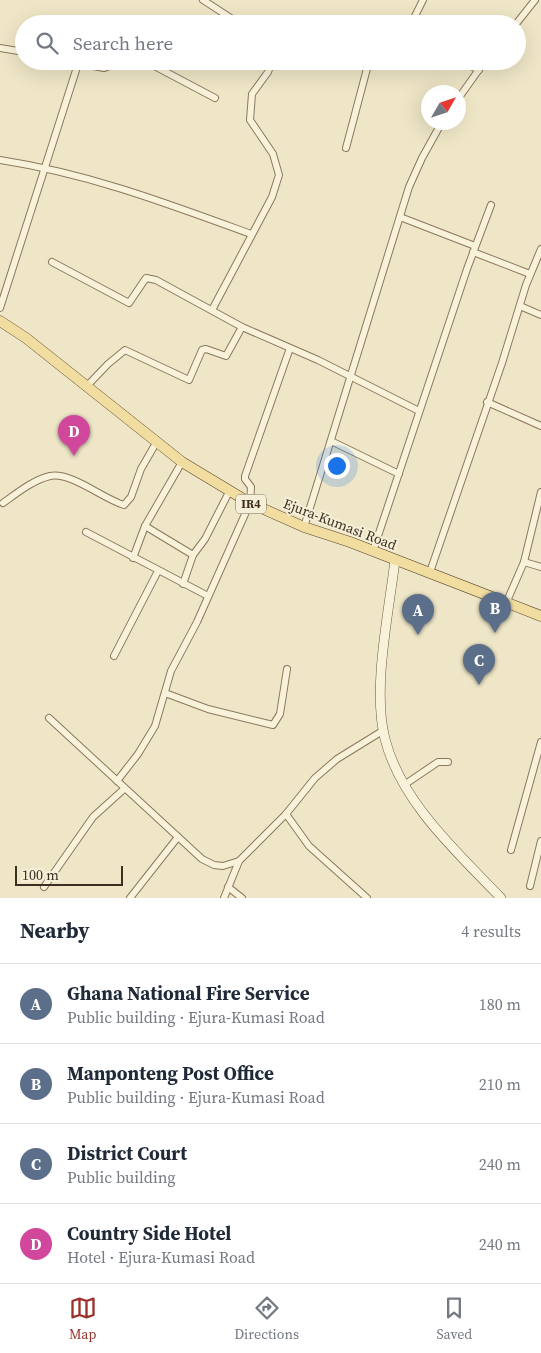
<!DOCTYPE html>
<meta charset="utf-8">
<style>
:root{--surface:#fff;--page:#f2f2f3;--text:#1f2937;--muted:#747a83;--line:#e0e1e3;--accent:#9b312b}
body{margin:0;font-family:"Source Serif 4",serif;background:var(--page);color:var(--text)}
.compass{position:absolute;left:421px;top:85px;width:45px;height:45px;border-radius:50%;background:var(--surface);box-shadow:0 5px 20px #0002;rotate:51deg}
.scale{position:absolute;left:15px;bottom:12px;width:108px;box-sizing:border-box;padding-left:5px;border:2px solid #3c2f20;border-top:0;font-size:14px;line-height:18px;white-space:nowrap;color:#3c2f20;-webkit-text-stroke:4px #f6efd7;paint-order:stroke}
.you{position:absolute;left:336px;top:465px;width:18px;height:18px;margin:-12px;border:4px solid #fff;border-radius:50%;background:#1a73e8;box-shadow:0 0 0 8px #1a73e833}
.badge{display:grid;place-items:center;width:32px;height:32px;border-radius:50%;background:var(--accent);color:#fff;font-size:16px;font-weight:700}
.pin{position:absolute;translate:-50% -41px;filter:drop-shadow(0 1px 2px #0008)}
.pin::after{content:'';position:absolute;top:26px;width:18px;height:15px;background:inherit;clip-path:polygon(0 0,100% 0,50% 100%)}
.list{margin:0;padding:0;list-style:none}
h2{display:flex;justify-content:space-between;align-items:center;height:65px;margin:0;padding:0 20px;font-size:21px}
h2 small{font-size:16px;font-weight:400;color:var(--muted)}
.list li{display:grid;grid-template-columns:32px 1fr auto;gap:15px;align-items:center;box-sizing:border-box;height:80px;padding:0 20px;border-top:1px solid var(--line)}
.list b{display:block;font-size:19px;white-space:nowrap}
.list p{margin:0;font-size:16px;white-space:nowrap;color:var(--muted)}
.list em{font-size:16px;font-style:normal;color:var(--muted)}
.icon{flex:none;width:28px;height:28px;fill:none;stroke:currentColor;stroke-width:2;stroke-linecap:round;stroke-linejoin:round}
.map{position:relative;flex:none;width:541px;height:898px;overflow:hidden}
.search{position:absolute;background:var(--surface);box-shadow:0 5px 20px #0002;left:15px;right:15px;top:15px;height:55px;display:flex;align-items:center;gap:12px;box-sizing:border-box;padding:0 18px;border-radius:28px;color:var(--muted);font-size:19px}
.sheet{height:385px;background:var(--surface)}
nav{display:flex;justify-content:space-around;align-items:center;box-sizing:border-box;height:70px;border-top:1px solid var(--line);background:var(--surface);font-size:14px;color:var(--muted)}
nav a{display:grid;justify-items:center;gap:2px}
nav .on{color:var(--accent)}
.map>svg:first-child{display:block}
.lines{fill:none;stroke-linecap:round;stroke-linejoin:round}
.street-casing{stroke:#8b785c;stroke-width:8}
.secondary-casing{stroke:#6d593f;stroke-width:10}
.primary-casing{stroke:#594630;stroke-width:11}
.street{stroke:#f9f2db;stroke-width:6}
.secondary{stroke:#f9f2db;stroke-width:9}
.primary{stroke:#f2dda0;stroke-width:10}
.labels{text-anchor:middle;stroke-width:4;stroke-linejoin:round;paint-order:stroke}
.shield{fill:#f6efd7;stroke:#746957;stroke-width:1}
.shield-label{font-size:12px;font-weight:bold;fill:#3c2f20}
.street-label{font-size:14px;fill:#3c2f20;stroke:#f6efd7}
</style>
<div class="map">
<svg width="541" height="898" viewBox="0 0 541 898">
<rect width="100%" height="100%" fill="#efe6c7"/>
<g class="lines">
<g class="street-casing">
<g id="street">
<path d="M203,0L240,24"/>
<path d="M411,24L423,0"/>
<path d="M516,24L535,0"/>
<path d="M0,48L24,52"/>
<path d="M67,61L104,68L124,61"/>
<path d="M145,61L215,98"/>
<path d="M461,61L479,70"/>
<path d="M458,99L485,61"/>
<path d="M346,148L369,61"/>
<path d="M0,160C90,174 166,203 251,234"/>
<path d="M400,217L475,246"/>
<path d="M473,252L530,274"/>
<path d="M52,262L129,303L146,278L156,280L242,327L318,360L419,411"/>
<path d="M520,306L541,315"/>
<path d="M0,308L78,64"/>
<path d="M212,310L272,197L279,175L273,154L250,120L252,94L268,72L272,61"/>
<path d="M86,387L108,364L125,350L189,380L202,350L206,349L226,356L242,327"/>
<path d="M487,402L541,426"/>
<path d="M331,441L399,474"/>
<path d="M3,503C17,493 33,480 50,476C72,472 103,499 124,505L131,497L141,469L156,443"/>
<path d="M145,526L193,555"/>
<path d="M304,527L409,187L422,158L442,122"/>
<path d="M86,532L208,596"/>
<path d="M373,551L467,269L491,205"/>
<path d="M133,558L145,526L182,462"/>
<path d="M524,562L541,567"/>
<path d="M430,572L502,363L526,285L541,249"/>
<path d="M183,584L193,555L205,539L229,492"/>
<path d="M507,601L524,562L541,492"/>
<path d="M114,656L158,571"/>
<path d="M165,693L208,709L273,725L280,714L287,669"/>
<path d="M49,718L202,859L214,865L223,866L239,861L286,814L315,778L337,759L384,730"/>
<path d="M117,781L138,754L155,726L171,671L197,622L250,503L251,487L245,479V476L290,348"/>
<path d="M404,785L438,762H448"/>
<path d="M286,814L309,846L367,898"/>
<path d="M511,850L541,742"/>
<path d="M530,886L541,841"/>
<path d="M44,887L93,817L124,789"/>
<path d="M228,887L242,898"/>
<path d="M130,898L178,837"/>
<path d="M224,898L239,861"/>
</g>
</g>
<g class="secondary-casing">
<path id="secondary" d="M395,560C389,612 372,689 385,739C401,802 457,852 501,898"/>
</g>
<g class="primary-casing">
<path id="primary" d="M0,321L26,338L182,462L250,503L304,527L350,542L541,616"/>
</g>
<use href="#street" class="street"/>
<use href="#secondary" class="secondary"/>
<use href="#primary" class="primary"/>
</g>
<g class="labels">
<rect class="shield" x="236" y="494.5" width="30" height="19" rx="4"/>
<g class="shield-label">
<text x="251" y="508">IR4</text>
</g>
<g class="street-label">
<text transform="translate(340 524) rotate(21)" y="5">Ejura-Kumasi Road</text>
</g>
</g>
</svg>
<svg class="compass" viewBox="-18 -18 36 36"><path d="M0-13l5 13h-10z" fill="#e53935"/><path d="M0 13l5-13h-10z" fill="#747a83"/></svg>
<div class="scale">100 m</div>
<div class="you"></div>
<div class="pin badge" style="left:418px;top:635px;background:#5c6f8a">A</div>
<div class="pin badge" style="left:495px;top:633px;background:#5c6f8a">B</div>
<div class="pin badge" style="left:479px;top:685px;background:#5c6f8a">C</div>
<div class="pin badge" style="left:74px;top:456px;background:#d1479c">D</div>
<div class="search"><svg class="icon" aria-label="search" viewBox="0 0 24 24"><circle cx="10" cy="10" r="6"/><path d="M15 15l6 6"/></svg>Search here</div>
</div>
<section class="sheet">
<h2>Nearby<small>4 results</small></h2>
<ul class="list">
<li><span class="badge" style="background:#5c6f8a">A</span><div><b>Ghana National Fire Service</b><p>Public building · Ejura-Kumasi Road</p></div><em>180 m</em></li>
<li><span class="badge" style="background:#5c6f8a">B</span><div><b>Manponteng Post Office</b><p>Public building · Ejura-Kumasi Road</p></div><em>210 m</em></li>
<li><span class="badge" style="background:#5c6f8a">C</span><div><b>District Court</b><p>Public building</p></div><em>240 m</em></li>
<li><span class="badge" style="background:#d1479c">D</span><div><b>Country Side Hotel</b><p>Hotel · Ejura-Kumasi Road</p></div><em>240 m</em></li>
</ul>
</section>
<nav>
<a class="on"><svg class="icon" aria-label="map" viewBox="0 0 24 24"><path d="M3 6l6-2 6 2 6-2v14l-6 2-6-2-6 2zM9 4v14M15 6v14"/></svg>Map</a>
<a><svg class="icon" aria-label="directions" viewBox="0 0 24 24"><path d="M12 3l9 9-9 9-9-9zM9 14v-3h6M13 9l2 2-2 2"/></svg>Directions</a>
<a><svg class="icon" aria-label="saved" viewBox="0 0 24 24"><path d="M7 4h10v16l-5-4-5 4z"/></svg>Saved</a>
</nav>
